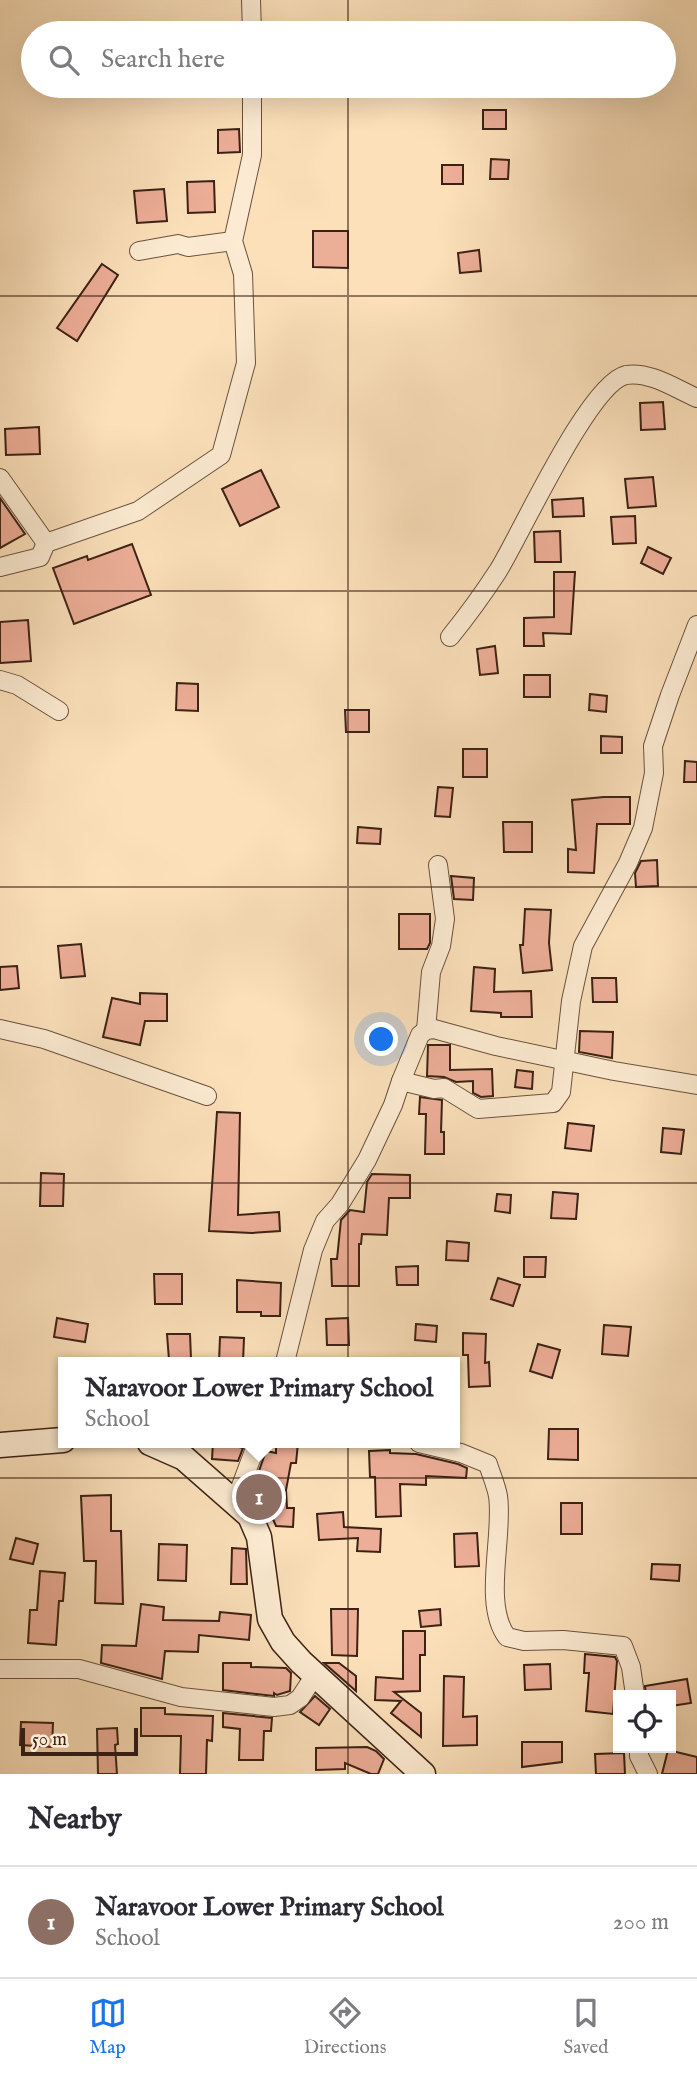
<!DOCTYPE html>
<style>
:root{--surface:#fff;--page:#f2f2f3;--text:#2b2b33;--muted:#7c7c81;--line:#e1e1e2;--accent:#1a73e8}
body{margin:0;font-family:"IM FELL English",serif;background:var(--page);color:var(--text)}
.controls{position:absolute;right:21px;bottom:21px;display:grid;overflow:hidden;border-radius:0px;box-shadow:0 7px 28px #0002}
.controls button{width:63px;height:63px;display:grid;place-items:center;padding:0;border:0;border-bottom:2px solid var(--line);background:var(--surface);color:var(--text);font:35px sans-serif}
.scale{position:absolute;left:21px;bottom:18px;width:117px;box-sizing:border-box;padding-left:7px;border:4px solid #3c2114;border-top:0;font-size:19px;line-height:24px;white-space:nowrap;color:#3c2114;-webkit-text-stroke:5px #fcebd2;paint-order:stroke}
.you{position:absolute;left:382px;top:1040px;width:24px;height:24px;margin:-18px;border:5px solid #fff;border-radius:50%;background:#1a73e8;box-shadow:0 0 0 10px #1a73e833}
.badge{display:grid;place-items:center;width:46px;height:46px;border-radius:50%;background:var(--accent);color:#fff;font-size:23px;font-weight:700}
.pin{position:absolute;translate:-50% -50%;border:4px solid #fff;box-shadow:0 2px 7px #0006}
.popup{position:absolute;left:58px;top:1357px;width:402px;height:91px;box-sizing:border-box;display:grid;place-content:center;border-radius:0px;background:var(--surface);filter:drop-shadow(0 2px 5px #0005);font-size:23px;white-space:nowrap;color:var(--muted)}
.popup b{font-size:26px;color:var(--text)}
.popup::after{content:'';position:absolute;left:50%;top:100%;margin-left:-14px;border:14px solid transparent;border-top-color:var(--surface)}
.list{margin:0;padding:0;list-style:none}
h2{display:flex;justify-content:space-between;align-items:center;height:91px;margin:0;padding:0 28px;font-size:30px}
h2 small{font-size:23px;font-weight:400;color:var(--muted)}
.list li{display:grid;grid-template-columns:46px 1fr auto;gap:21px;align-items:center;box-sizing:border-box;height:112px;padding:0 28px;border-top:2px solid var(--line)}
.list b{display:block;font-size:26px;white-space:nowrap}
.list p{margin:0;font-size:23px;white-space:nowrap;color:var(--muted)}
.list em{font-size:23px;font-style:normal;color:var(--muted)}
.icon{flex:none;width:38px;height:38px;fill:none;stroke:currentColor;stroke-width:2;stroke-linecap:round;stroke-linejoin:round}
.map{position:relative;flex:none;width:697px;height:1774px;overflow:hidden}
.search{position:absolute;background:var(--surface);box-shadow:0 7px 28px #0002;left:21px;right:21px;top:21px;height:77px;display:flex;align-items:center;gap:18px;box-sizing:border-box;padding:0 24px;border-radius:38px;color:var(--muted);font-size:26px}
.sheet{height:203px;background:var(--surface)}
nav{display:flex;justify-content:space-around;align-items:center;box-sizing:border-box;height:98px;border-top:2px solid var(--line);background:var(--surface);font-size:19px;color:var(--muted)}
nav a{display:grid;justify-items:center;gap:4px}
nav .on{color:var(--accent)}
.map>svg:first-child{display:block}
.building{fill:#edae98;stroke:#3c2114;stroke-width:2}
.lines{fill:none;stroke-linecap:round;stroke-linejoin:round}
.minor-casing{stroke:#6c513e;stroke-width:20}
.secondary-casing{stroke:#3c2114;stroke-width:27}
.minor{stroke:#fcebd2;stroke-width:18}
.secondary{stroke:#fcebd2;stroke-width:24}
.grid{fill:none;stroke:#3c2114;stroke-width:2;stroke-opacity:0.55}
</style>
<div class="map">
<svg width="697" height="1774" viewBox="0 0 697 1774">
<rect width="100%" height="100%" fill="#fbe0ba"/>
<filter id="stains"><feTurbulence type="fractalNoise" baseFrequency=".00286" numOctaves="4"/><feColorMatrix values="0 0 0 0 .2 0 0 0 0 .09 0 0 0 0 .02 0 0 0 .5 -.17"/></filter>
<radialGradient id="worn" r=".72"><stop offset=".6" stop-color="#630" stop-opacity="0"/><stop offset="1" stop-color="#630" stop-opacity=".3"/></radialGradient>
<g class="building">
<rect x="483" y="110" width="23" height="19"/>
<path d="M239,129L240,152L218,153V130Z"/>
<path d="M491,159L509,160L508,179H490Z"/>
<rect x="442" y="165" width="21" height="19"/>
<path d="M214,181L215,212L188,213L187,182Z"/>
<path d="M164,189L167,221L137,223L134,191Z"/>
<path d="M313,231H348V268L313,267Z"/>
<path d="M479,250L481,271L460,273L458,253Z"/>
<path d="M102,264L118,275L77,341L57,328Z"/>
<path d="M663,402L665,429L641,430L640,403Z"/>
<path d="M39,427L40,454L6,455L5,429Z"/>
<path d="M261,470L279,507L240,526L222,489Z"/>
<path d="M653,477L656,506L628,508L625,479Z"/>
<path d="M0,498L25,534L0,548Z"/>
<path d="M583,498L584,516L553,517L552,500Z"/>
<path d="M635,516L636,543L613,544L611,517Z"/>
<path d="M560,531L561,562H535L534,532Z"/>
<path d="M132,544L151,595L74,624L53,568L87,556L88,560Z"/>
<path d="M648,547L671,558L663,574L641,563Z"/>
<path d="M554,572H575L571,634L543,633L544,646H524V618L554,617Z"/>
<path d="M28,620L31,661L0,663V622Z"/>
<path d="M495,646L498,673L480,675L477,649Z"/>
<rect x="524" y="675" width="26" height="22"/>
<path d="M177,683L198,684V711L176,710Z"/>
<path d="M590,694L607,696L606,712L589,710Z"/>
<path d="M345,710H369V732H346Z"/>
<path d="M601,736L622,737V753H601Z"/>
<rect x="463" y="749" width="24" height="28"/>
<path d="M685,761L697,762V782H684Z"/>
<path d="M438,787L453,788L450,817L435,816Z"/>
<path d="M604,797H630V824H597L594,873L568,872V849L576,850L572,800Z"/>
<path d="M503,822H532V852H504Z"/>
<path d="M358,827L381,829L380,844L357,843Z"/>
<path d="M657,860L658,886L636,887L635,873L641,861Z"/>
<path d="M451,876L474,878L473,900L454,899Z"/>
<path d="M525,909L551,910L549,943L552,970L523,973L520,945H523Z"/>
<path d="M399,914H430V943L427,949H399Z"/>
<path d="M81,944L85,976L61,978L58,946Z"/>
<path d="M17,966L19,988L0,990V967Z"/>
<path d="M474,967L495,969L494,992L531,991L532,1017H501V1013L471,1011Z"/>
<path d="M592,978H616L617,1002H593Z"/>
<path d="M140,993L167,994V1021H145L140,1045L103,1037L112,998L140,1004Z"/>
<path d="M580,1031L613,1032L612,1058L579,1052Z"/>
<path d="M428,1045H450V1070L492,1069L493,1096L481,1097L473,1093V1081L456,1082L444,1077L427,1076Z"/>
<path d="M517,1070L533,1072L532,1089L515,1087Z"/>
<path d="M420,1097L442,1100L441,1132H444V1154H425L426,1114H419Z"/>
<path d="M217,1112L240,1113L238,1215L279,1212L280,1231L252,1233L209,1231Z"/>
<path d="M568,1123L594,1126L591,1151L565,1148Z"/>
<path d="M663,1128L684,1130L681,1154L661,1152Z"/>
<path d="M41,1173L64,1174L63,1206H40Z"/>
<path d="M372,1174L410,1175V1198H389L387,1235L362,1234L361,1244H359V1286H332L331,1259H337L341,1220L350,1210L364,1212L367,1182Z"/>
<path d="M553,1192L578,1194L576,1219L551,1218Z"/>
<path d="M497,1194L511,1195L510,1213L495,1211Z"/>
<path d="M447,1241L469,1243L468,1261L446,1260Z"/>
<path d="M524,1257H546L545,1277H524Z"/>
<path d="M418,1266V1285H397L396,1267Z"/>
<path d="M154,1274H182V1304H155Z"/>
<path d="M498,1278L520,1285L513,1306L491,1299Z"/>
<path d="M237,1280L281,1283L280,1316H261V1312H237Z"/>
<path d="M57,1318L88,1324L85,1342L54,1337Z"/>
<path d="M348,1318L349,1345H327L326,1319Z"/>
<path d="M416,1324L437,1326L436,1342L415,1340Z"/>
<path d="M604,1325L631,1327L628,1356L602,1354Z"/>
<path d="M463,1333L486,1334L485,1363L489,1362L490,1386L469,1387L468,1355H463Z"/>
<path d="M167,1334H190L191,1359L169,1360Z"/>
<path d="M220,1337L244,1338L243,1362H219Z"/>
<path d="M538,1344L560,1350L552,1378L530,1371Z"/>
<path d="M549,1429H578V1460L548,1459Z"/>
<path d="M213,1443H239V1447L243,1448L238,1461L212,1459Z"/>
<path d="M276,1443H298L296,1463H291L286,1490L287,1508H294L293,1527L276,1526L265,1501L267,1473L259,1471L266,1451L276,1453Z"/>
<path d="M390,1450V1453L416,1454L458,1464L467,1468L466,1478L426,1476V1485L400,1484L401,1516L376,1517L375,1477H370L369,1451Z"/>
<path d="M111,1495V1531H121L123,1604L95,1603L96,1561H84L81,1496Z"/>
<rect x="561" y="1503" width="21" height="31"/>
<path d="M343,1512L344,1527L381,1529L380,1552L357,1551L358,1538L319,1540L317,1514Z"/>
<path d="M477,1533L479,1566L455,1567L454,1534Z"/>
<path d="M16,1538L38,1544L33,1564L10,1559Z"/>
<path d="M159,1544L187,1545L186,1581L158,1580Z"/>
<path d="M232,1548L246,1549L247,1584H231Z"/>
<path d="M652,1564L680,1565L679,1581L651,1579Z"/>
<path d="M40,1571L65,1573L63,1601H59L56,1645L28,1643L30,1610H37Z"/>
<path d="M141,1604L164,1607L163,1620L219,1621L220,1612L251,1615L249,1640L199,1635L198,1652L165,1651L162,1679L101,1663L102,1645L136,1646Z"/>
<path d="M331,1609H358L357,1656L332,1655Z"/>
<path d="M440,1609L441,1625L421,1627L419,1611Z"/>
<path d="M403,1631H425V1655H420V1691L394,1692L421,1713V1737L391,1713L401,1701L375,1700L376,1677L403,1679Z"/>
<path d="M585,1654L615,1657L617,1661L613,1714L586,1711L589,1673H584Z"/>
<path d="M223,1663H251V1667L286,1668L291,1673L290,1691L277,1695L274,1693V1696L223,1690Z"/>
<path d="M324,1663H339L356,1676V1691Z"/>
<path d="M550,1664L551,1689L525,1690L524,1665Z"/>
<path d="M444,1676L464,1677L463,1717L477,1716V1745L443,1746Z"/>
<path d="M687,1679L691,1703L671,1706V1695H646L645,1686Z"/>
<path d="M315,1696L330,1709L319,1725L300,1712Z"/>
<path d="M141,1708H165V1714L213,1716L212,1741L207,1740L206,1774H180L181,1736H141Z"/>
<path d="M223,1713L272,1718L271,1731H264L263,1760H239L240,1729L223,1727Z"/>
<path d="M21,1722L53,1723L52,1747L20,1745Z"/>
<path d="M117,1728L118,1744L115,1745L117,1774H98L97,1729Z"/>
<path d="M522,1742H562V1762L522,1767Z"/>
<path d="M367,1747L376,1751L384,1759L378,1774H371L345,1763V1769L316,1770V1748Z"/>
<path d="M668,1750L697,1757V1774H662Z"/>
<path d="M624,1753L625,1774H596L595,1754Z"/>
</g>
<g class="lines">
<g class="minor-casing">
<g id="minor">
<path d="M251,0L252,33"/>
<path d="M139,251L178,244L188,247L233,241"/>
<path d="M0,478L46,543"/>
<path d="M0,567L40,557L46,543L138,511L221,455L246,363L243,274L233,241L252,155V86"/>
<path d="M450,637C467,616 483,594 498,571C520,536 589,383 626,375C650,371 676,389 697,398"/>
<path d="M0,680L17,685L59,711"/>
<path d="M0,1029L44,1039L207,1096"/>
<path d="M426,1030L431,972L441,946L445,919L438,865"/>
<path d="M401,1081L420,1035L426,1030L434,1029L496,1046L614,1071L697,1085"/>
<path d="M285,1362L313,1250L325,1221L340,1204L367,1160L393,1105L401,1081L434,1089L444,1088L478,1109L553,1103L561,1092L571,1001L583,946L628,863L643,828L654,773L653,746L670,695L697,625"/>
<path d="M419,1443L461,1453L488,1464C491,1474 496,1485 498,1496C504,1535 482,1604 507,1637L524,1641L563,1640L623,1646L631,1667L635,1695"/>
<path d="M235,1502L257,1443"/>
<path d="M0,1669H79L181,1697L274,1707L290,1705L300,1698L315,1675"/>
<path d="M639,1748V1756L648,1774"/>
</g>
</g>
<g class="secondary-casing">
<g id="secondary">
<path d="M150,1443L184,1458L250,1516L259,1537L270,1619L283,1642L301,1662L423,1774"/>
<path d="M0,1445L63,1440"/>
</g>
</g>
<use href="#minor" class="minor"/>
<use href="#secondary" class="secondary"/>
</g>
<path class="grid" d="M348,0V33M348,86V1774M0,296H697M0,591H697M0,887H697M0,1183H697M0,1478H697"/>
<rect width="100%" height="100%" filter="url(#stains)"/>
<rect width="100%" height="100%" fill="url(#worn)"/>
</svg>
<div class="controls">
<button><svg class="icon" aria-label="locate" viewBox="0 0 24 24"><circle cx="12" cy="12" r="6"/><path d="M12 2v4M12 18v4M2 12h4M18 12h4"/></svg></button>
</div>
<div class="scale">50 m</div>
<div class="you"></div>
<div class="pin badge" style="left:259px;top:1497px;background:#8d6e63">1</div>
<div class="popup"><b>Naravoor Lower Primary School</b>School</div>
<div class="search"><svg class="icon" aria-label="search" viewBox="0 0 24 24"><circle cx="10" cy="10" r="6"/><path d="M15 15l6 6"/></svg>Search here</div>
</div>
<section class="sheet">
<h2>Nearby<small></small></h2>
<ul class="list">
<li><span class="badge" style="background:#8d6e63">1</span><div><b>Naravoor Lower Primary School</b><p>School</p></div><em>200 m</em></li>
</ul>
</section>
<nav>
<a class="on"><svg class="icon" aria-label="map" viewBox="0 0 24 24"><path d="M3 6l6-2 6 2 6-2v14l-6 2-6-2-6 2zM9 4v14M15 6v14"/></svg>Map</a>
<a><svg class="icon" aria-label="directions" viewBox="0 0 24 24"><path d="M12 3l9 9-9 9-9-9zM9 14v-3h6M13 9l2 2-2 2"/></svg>Directions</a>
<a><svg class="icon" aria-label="saved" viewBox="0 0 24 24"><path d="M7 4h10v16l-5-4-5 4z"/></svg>Saved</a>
</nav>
